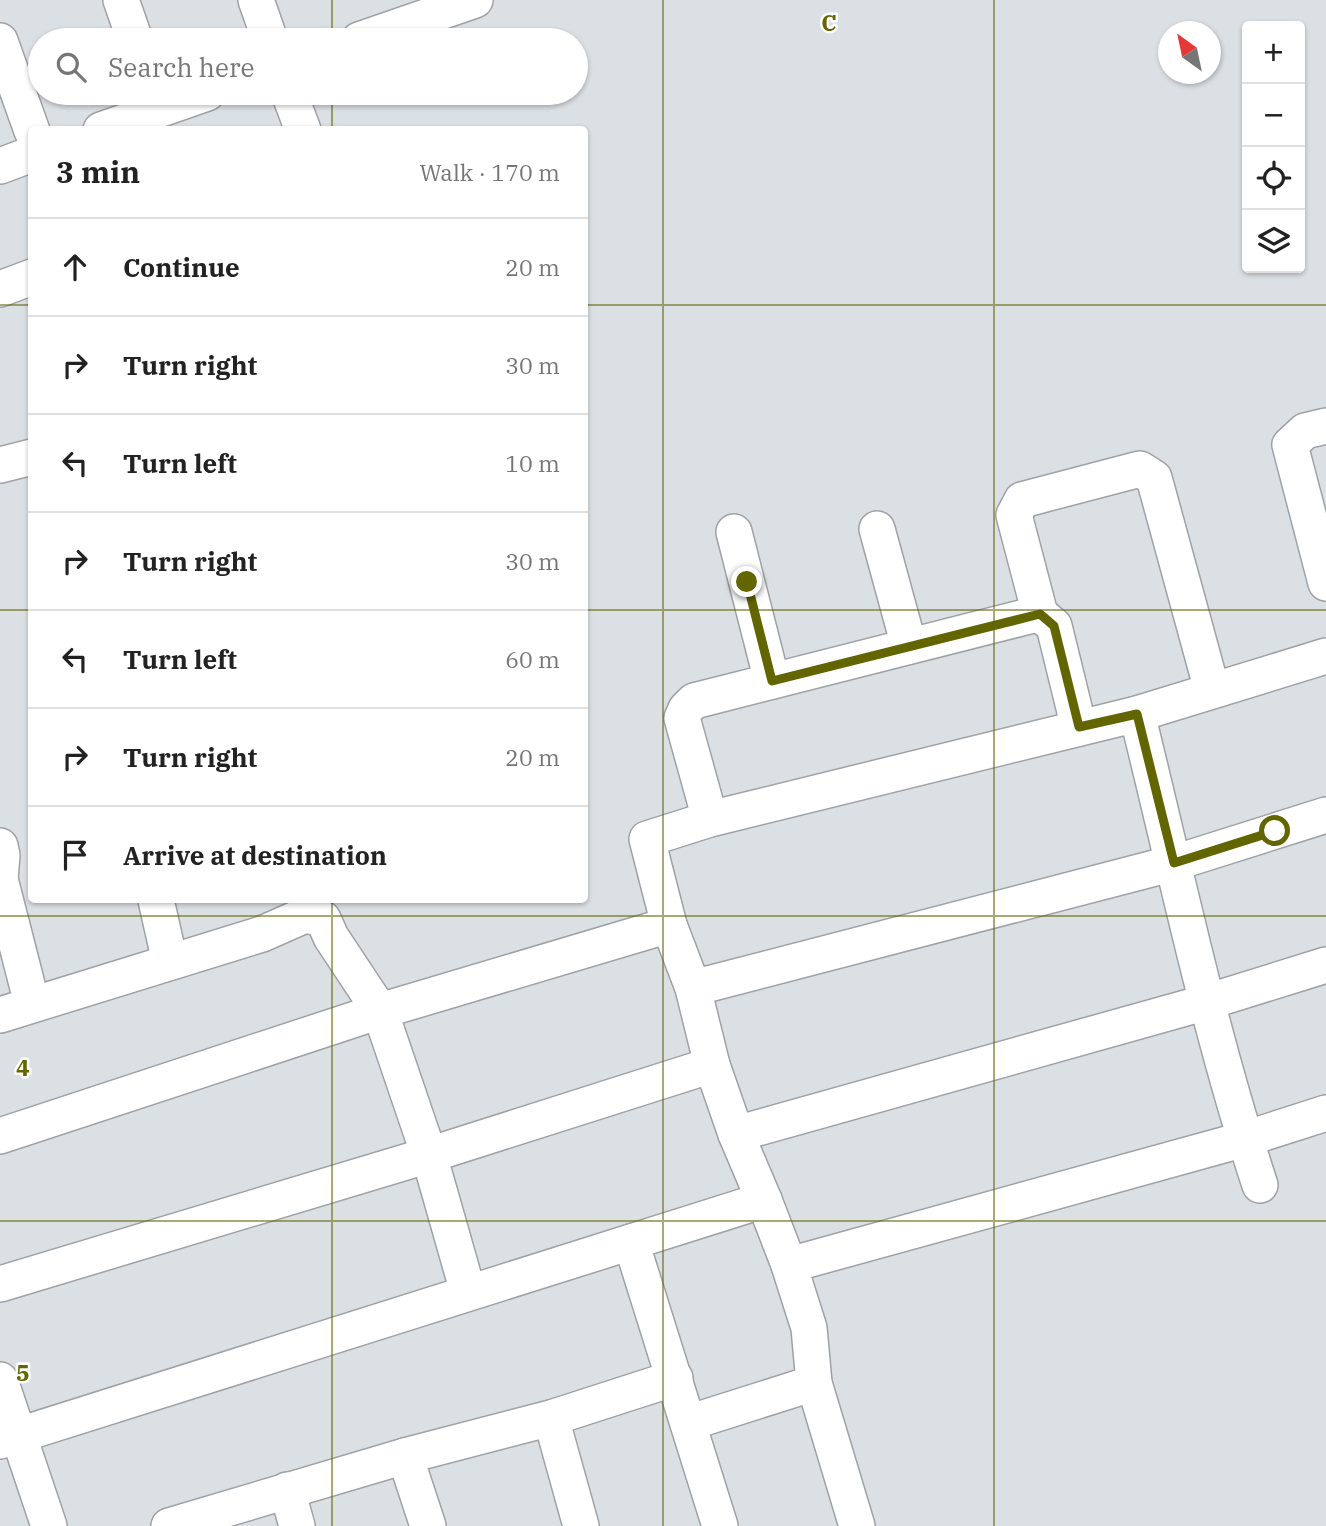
<!DOCTYPE html>
<meta charset="utf-8">
<style>
:root{--surface:#fff;--page:#f6f6f6;--text:#222;--muted:#767676;--line:#e0e0e0}
body{margin:0;font-family:"IBM Plex Serif",serif;background:var(--page);color:var(--text)}
.controls{position:absolute;right:21px;top:21px;display:grid;overflow:hidden;border-radius:7px;box-shadow:0 2px 5px #0004}
.controls button{width:63px;height:63px;display:grid;place-items:center;padding:0;border:0;border-bottom:2px solid var(--line);background:var(--surface);color:var(--text);font:35px sans-serif}
.compass{position:absolute;left:1158px;top:21px;width:63px;height:63px;border-radius:50%;background:var(--surface);box-shadow:0 2px 5px #0004;rotate:327deg}
.stop{position:absolute;width:21px;height:21px;margin:-16px;border:5px solid #626500;border-radius:50%;background:#fff}
.stop.end{background:#626500;border-color:#fff;box-shadow:0 2px 7px #0008}
.list{margin:0;padding:0;list-style:none}
h2{display:flex;justify-content:space-between;align-items:center;height:91px;margin:0;padding:0 28px;font-size:30px}
h2 small{font-size:23px;font-weight:400;color:var(--muted)}
.list li{display:grid;grid-template-columns:46px 1fr auto;gap:21px;align-items:center;box-sizing:border-box;height:98px;padding:0 28px;border-top:2px solid var(--line)}
.list b{display:block;font-size:26px;white-space:nowrap}
.list em{font-size:23px;font-style:normal;color:var(--muted)}
.icon{flex:none;width:38px;height:38px;fill:none;stroke:currentColor;stroke-width:2;stroke-linecap:round;stroke-linejoin:round}
.map{position:relative;flex:none;width:1326px;height:1526px;overflow:hidden}
.search{position:absolute;background:var(--surface);box-shadow:0 2px 5px #0004;left:28px;top:28px;width:560px;height:77px;display:flex;align-items:center;gap:18px;box-sizing:border-box;padding:0 24px;border-radius:38px;color:var(--muted);font-size:26px}
.panel{position:absolute;background:var(--surface);box-shadow:0 2px 5px #0004;left:28px;top:126px;width:560px;height:777px;border-radius:7px}
.map>svg:first-child{display:block}
.lines{fill:none;stroke-linecap:round;stroke-linejoin:round}
.minor-casing{stroke:#9ea2a6;stroke-width:38}
.minor{stroke:#fff;stroke-width:35}
.route{stroke:#626500;stroke-width:9}
.grid{fill:none;stroke:#626500;stroke-width:2;stroke-opacity:0.55}
.grid-label{font-size:23px;text-anchor:middle;font-weight:bold;fill:#626500;stroke:#fff;stroke-width:5;stroke-linejoin:round;paint-order:stroke}
</style>
<div class="map">
<svg width="1326" height="1526" viewBox="0 0 1326 1526">
<rect width="100%" height="100%" fill="#dbe0e4"/>
<g class="lines">
<g class="minor-casing">
<g id="minor">
<path d="M121,0L135,40"/>
<path d="M256,0L270,40"/>
<path d="M359,40L475,0"/>
<path d="M0,41L32,131"/>
<path d="M289,93L303,130"/>
<path d="M101,130L207,93"/>
<path d="M0,166L32,154"/>
<path d="M0,289L32,277"/>
<path d="M1326,426L1305,431L1290,445L1326,583"/>
<path d="M0,465L32,457"/>
<path d="M877,529L909,646"/>
<path d="M734,532L772,681"/>
<path d="M1040,614L1014,515L1022,500L1140,469L1154,478L1212,690"/>
<path d="M1137,714C1176,871 1209,1031 1260,1185"/>
<path d="M710,819L682,718L686,709L694,701L1029,616L1040,614L1054,626L1079,728"/>
<path d="M0,846L2,855L0,879"/>
<path d="M0,879L32,1004"/>
<path d="M156,900L170,962"/>
<path d="M693,988L1174,863L1326,815"/>
<path d="M0,1015L262,934L305,915L323,919L331,937L380,1011L429,1155L468,1292"/>
<path d="M736,1134L1207,1002L1326,965"/>
<path d="M0,1136L380,1011L669,925"/>
<path d="M764,1200L789,1265L1245,1139L1326,1113"/>
<path d="M631,1242L720,1526"/>
<path d="M789,1265L809,1328L814,1383L857,1526"/>
<path d="M0,1284L429,1155L712,1065"/>
<path d="M0,1380L49,1526"/>
<path d="M551,1418L581,1526"/>
<path d="M688,1423L814,1383"/>
<path d="M0,1441L764,1200L736,1134L712,1065L693,988L669,925L647,839L710,819L1137,714L1326,656"/>
<path d="M405,1456L428,1526"/>
<path d="M287,1490L297,1526"/>
<path d="M169,1526L405,1456L551,1418L675,1378"/>
</g>
</g>
<use href="#minor" class="minor"/>
</g>
<g class="lines">
<path class="route" d="M747,582L772,681L1040,614L1054,626L1079,727L1137,714L1174,863L1275,831"/>
</g>
<path class="grid" d="M332,0V40M663,0V1526M994,0V1526M332,93V130M0,305H32M584,305H1326M0,610H32M584,610H1326M332,900V1526M0,916H1326M0,1221H1326"/>
<g class="grid-label">
<text x="829" y="31">C</text>
<text x="23" y="1076">4</text>
<text x="23" y="1381">5</text>
</g>
</svg>
<div class="controls">
<button>+</button>
<button>−</button>
<button><svg class="icon" aria-label="locate" viewBox="0 0 24 24"><circle cx="12" cy="12" r="6"/><path d="M12 2v4M12 18v4M2 12h4M18 12h4"/></svg></button>
<button><svg class="icon" aria-label="layers" viewBox="0 0 24 24"><path d="M12 4l9 5-9 5-9-5zM3 14l9 5 9-5"/></svg></button>
</div>
<svg class="compass" viewBox="-18 -18 36 36"><path d="M0-13l5 13h-10z" fill="#e53935"/><path d="M0 13l5-13h-10z" fill="#767676"/></svg>
<div class="stop" style="left:1275px;top:831px"></div>
<div class="stop end" style="left:747px;top:582px"></div>
<div class="search"><svg class="icon" aria-label="search" viewBox="0 0 24 24"><circle cx="10" cy="10" r="6"/><path d="M15 15l6 6"/></svg>Search here</div>
<section class="panel">
<h2>3 min<small>Walk · 170 m</small></h2>
<ul class="list">
<li><svg class="icon" aria-label="ahead" viewBox="0 0 24 24"><path d="M12 20V5M6 11l6-6 6 6"/></svg><div><b>Continue</b></div><em>20 m</em></li>
<li><svg class="icon" aria-label="right" viewBox="0 0 24 24"><path d="M7 20v-9h11M14 6l5 5-5 5"/></svg><div><b>Turn right</b></div><em>30 m</em></li>
<li><svg class="icon" aria-label="left" viewBox="0 0 24 24"><path d="M17 20v-9H6M10 6l-5 5 5 5"/></svg><div><b>Turn left</b></div><em>10 m</em></li>
<li><svg class="icon" aria-label="right" viewBox="0 0 24 24"><path d="M7 20v-9h11M14 6l5 5-5 5"/></svg><div><b>Turn right</b></div><em>30 m</em></li>
<li><svg class="icon" aria-label="left" viewBox="0 0 24 24"><path d="M17 20v-9H6M10 6l-5 5 5 5"/></svg><div><b>Turn left</b></div><em>60 m</em></li>
<li><svg class="icon" aria-label="right" viewBox="0 0 24 24"><path d="M7 20v-9h11M14 6l5 5-5 5"/></svg><div><b>Turn right</b></div><em>20 m</em></li>
<li><svg class="icon" aria-label="arrive" viewBox="0 0 24 24"><path d="M6 21V4h12l-3 4 3 4H6"/></svg><div><b>Arrive at destination</b></div></li>
</ul>
</section>
</div>
